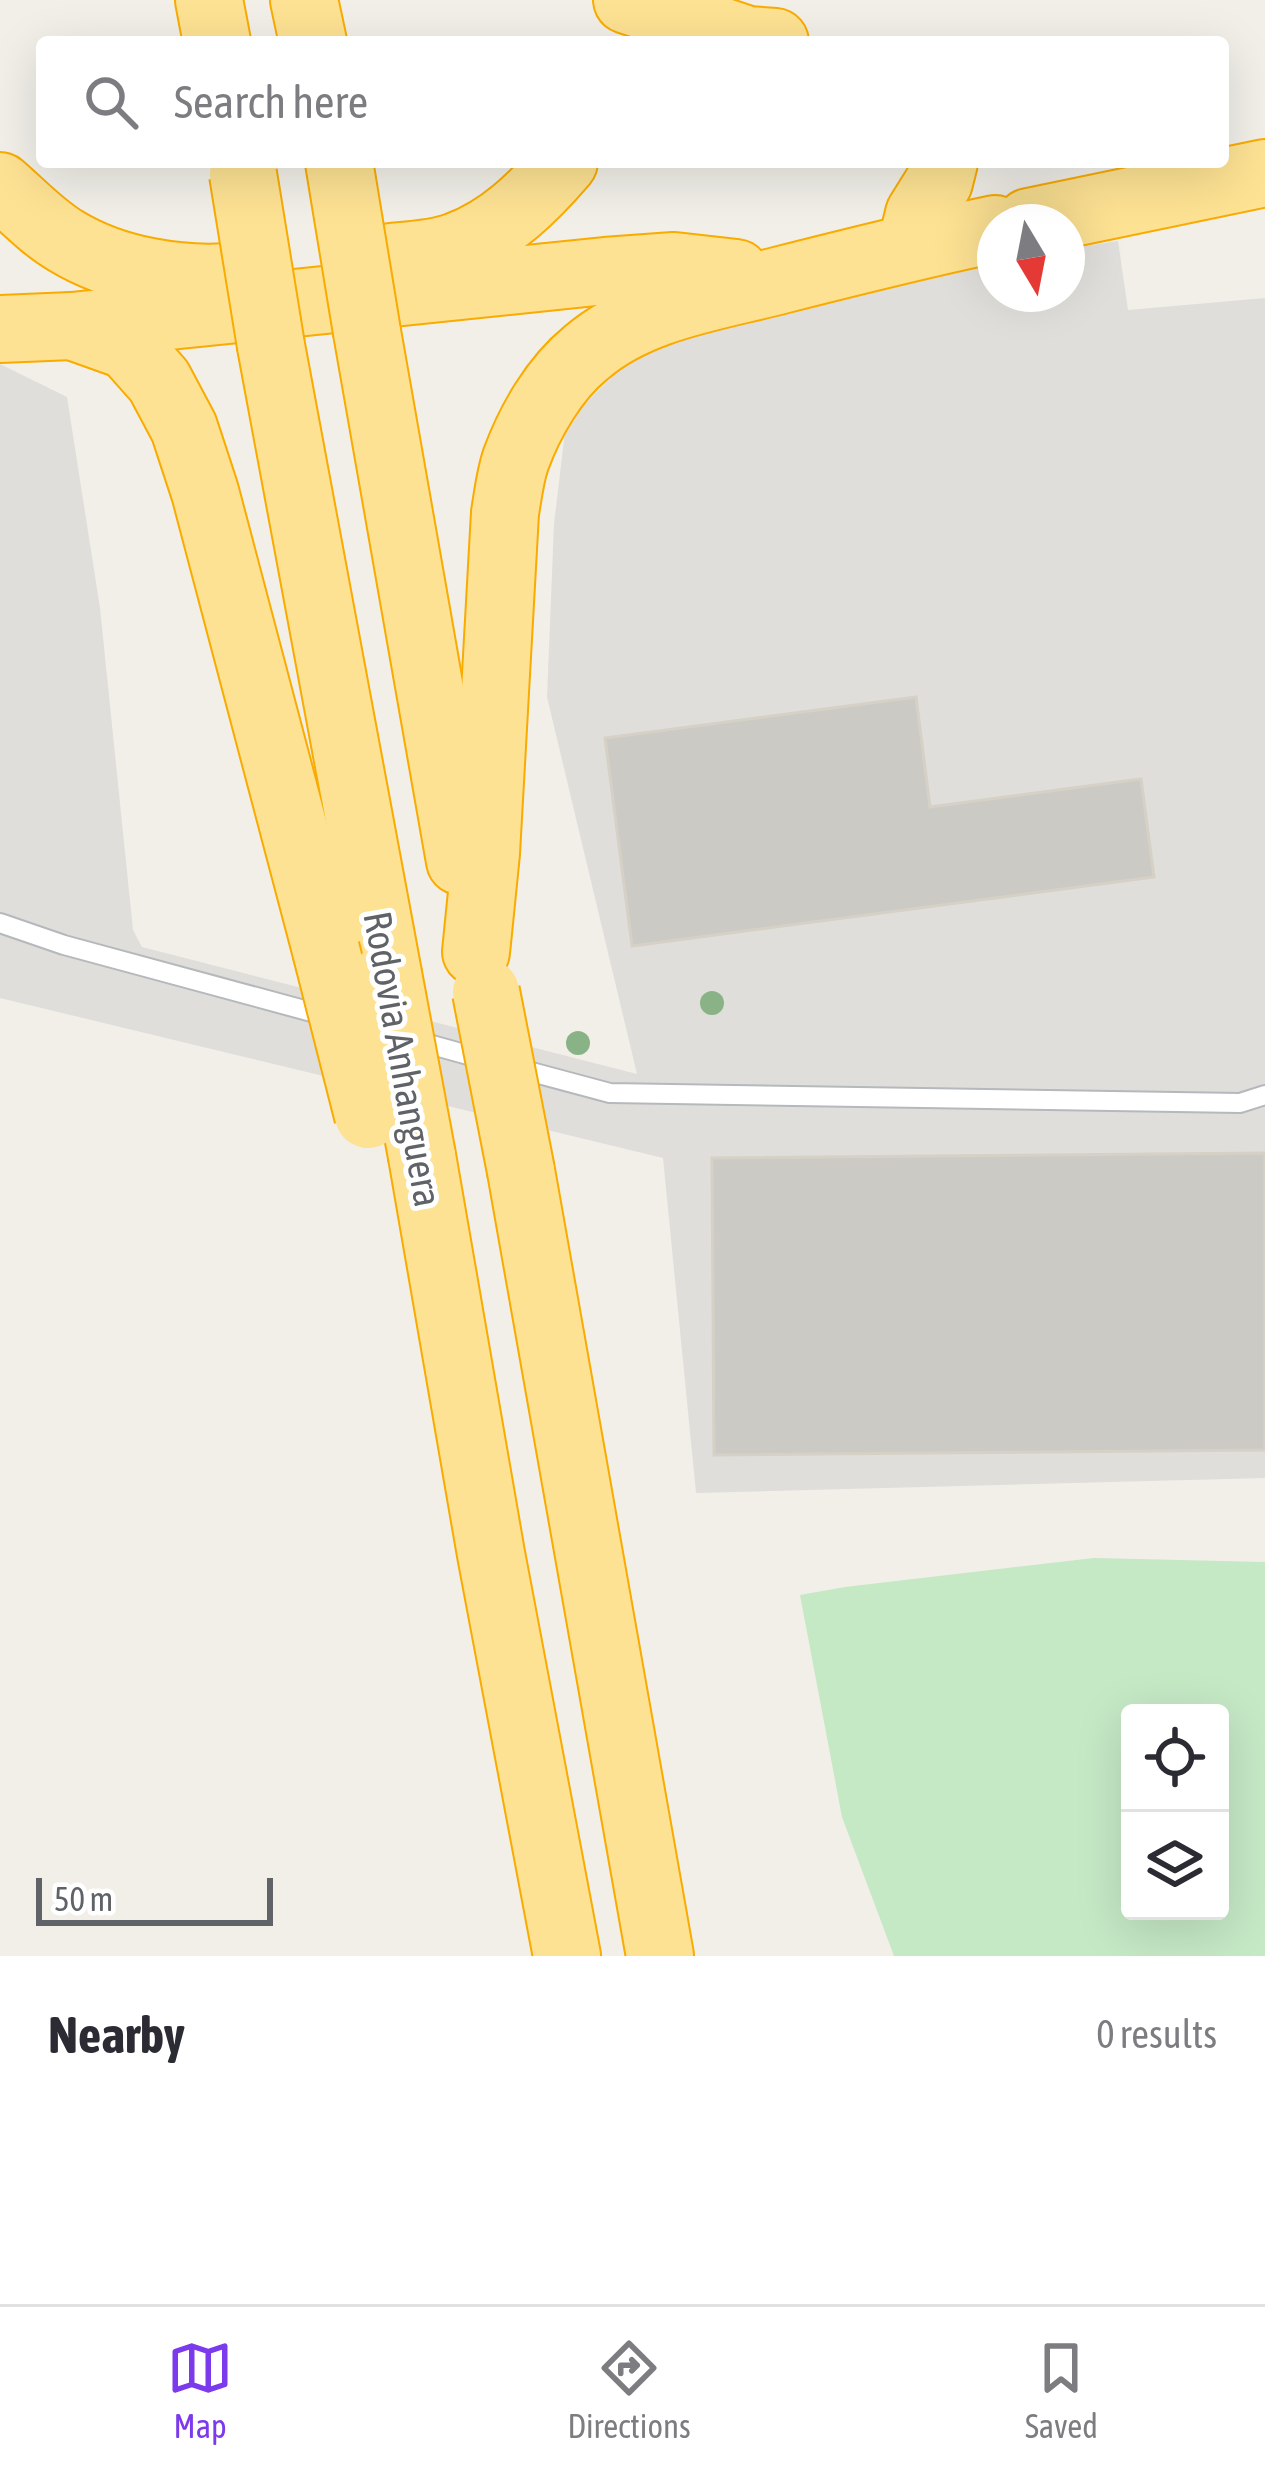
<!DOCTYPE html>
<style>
:root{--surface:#fff;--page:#f2f2f3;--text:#2b2b33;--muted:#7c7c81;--line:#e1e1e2;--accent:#7c3aed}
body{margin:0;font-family:"Asap Condensed",sans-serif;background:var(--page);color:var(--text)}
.controls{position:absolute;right:36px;bottom:36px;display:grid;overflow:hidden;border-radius:12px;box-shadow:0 12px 48px #0002}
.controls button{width:108px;height:108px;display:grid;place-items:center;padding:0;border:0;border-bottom:3px solid var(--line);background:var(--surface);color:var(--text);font:60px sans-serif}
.compass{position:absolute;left:977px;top:204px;width:108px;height:108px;border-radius:50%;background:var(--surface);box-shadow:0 12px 48px #0002;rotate:170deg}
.scale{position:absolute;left:36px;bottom:30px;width:237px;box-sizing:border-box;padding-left:12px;border:6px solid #5f6368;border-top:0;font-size:33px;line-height:42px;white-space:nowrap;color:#5f6368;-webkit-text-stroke:9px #fff;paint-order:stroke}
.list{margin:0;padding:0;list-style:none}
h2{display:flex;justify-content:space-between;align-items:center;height:156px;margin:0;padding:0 48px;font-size:51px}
h2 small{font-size:39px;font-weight:400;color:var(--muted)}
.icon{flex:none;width:66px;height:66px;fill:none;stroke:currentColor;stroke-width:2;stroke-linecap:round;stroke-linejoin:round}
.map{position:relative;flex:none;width:1265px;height:1956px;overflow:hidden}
.search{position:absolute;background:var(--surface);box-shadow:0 12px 48px #0002;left:36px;right:36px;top:36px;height:132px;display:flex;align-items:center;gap:30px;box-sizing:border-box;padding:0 42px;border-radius:12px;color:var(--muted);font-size:45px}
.sheet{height:348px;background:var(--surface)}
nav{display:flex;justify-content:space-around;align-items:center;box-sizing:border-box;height:168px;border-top:3px solid var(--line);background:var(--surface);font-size:33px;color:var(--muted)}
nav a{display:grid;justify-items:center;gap:6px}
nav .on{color:var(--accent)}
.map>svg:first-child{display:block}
.industrial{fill:#e0deda}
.green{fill:#c5e8c5;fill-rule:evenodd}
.building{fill:#cccac5;stroke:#d6d1c6;stroke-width:3}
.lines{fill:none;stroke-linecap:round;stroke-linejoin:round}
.lane-casing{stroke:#b5b8bc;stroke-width:22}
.highway-casing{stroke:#f9ab00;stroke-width:70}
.lane{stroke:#fff;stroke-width:18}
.highway{stroke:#fde293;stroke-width:66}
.highway-bridge-casing{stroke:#f9ab00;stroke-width:70;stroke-linecap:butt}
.highway-bridge{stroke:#fde293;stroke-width:66}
.tree{fill:#89b387}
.labels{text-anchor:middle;stroke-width:10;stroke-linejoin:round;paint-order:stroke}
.street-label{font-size:39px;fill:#5f6368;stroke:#fff}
</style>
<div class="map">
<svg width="1265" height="1956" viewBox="0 0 1265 1956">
<rect width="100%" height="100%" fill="#f1efe8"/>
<path class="industrial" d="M1118,241L1128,310L1265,298V1478L696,1493L663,1158L0,998V364L67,397L100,608L133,930L142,947L637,1074L547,697L554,524L566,423L654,335L995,260V294H1067V249Z"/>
<path class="green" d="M1094,1558L1265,1562V1956H894L842,1817L800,1595L845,1587ZM1130,1713H1220V1911H1130Z"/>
<g class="building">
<path d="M916,697L930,807L1141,779L1154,877L632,946L605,738Z"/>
<path d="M1265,1153V1450L714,1455L712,1158Z"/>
</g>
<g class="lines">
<g class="lane-casing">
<g id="lane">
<path d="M0,923L64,945L330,1017"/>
<path d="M414,1040L486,1060"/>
<path d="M513,1067L610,1093L1240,1103L1265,1095"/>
</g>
</g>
<g class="highway-casing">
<g id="highway">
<path d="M209,0L217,42"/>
<path d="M304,0L313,42"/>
<path d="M627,0L748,40L775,42"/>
<path d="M0,186C21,204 42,227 66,241C115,271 183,282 240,276"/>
<path d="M1029,222L1265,173"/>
<path d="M911,247L919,214L939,182L944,162"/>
<path d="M390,257C412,255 437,254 457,246C501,230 534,197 564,162"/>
<path d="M72,326L128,346L159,381L184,428L205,492L326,950"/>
<path d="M0,329L72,326L605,271L674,266L736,273"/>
<path d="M367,332L460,861"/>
<path d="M271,346L388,974"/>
<path d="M476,952L486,853L505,513C508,495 510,476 516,459C530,421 554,379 586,353C639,307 716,297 781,280C852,262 923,244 995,229"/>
<path d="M422,1156L491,1554L567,1956"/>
<path d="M521,1171L660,1956"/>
</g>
</g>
<use href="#lane" class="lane"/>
<use href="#highway" class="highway"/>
<g class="highway-bridge-casing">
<g id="highway-bridge">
<path d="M339,162L367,332"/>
<path d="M243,174L271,346"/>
<path d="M326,950L368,1115"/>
<path d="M388,974L422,1156"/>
<path d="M486,992L521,1171"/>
</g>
</g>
<use href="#highway-bridge" class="highway-bridge"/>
</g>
<g class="tree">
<circle cx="712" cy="1003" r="12"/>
<circle cx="578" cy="1043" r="12"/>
</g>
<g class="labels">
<g class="street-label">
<text transform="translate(403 1059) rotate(80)" y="14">Rodovia Anhanguera</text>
</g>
</g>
</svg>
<div class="controls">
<button><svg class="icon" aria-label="locate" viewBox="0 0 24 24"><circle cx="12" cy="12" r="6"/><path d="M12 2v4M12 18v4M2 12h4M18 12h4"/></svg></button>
<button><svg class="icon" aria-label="layers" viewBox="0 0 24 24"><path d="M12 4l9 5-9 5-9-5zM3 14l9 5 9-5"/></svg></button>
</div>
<svg class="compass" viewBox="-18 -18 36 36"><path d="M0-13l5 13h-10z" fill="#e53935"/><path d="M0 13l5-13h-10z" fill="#7c7c81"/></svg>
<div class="scale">50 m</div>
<div class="search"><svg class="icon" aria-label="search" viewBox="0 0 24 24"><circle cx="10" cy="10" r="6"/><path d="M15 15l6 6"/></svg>Search here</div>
</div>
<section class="sheet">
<h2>Nearby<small>0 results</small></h2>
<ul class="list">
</ul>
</section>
<nav>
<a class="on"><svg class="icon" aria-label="map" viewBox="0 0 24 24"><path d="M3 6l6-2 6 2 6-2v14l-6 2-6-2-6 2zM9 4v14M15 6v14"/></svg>Map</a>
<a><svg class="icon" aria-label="directions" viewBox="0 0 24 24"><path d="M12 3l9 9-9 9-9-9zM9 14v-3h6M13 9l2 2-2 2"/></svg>Directions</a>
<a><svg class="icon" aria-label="saved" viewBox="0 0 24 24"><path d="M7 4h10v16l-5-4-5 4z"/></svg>Saved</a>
</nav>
